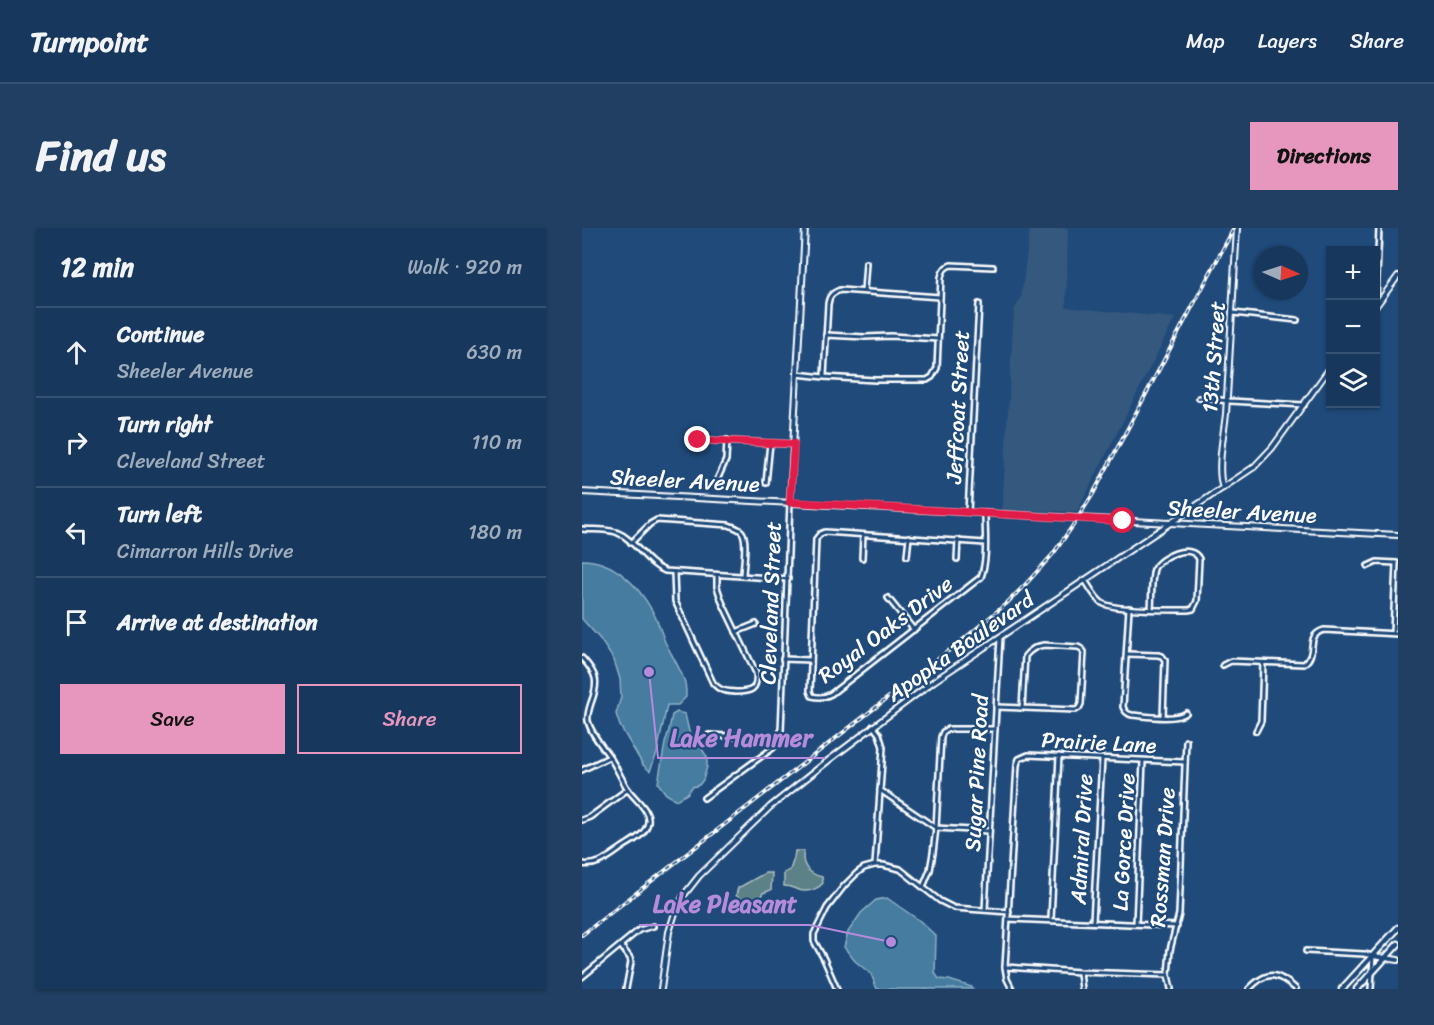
<!DOCTYPE html>
<meta charset="utf-8">
<style>
:root{--surface:#17385c;--page:#203f62;--text:#f1f3f6;--muted:#9eacbb;--line:#365272;--accent:#e797bd}
body{margin:0;font-family:Sriracha,sans-serif;background:var(--page);color:var(--text)}
.controls{position:absolute;right:18px;top:18px;display:grid;overflow:hidden;border-radius:0px;box-shadow:0 2px 4px #0004}
.controls button{width:54px;height:54px;display:grid;place-items:center;padding:0;border:0;border-bottom:2px solid var(--line);background:var(--surface);color:var(--text);font:30px sans-serif}
.compass{position:absolute;left:672px;top:18px;width:54px;height:54px;border-radius:50%;background:var(--surface);box-shadow:0 2px 4px #0004;rotate:93deg}
.stop{position:absolute;width:18px;height:18px;margin:-14px;border:4px solid #e11d48;border-radius:50%;background:#fff}
.stop.end{background:#e11d48;border-color:#fff;box-shadow:0 2px 6px #0008}
.list{margin:0;padding:0;list-style:none}
h2{display:flex;justify-content:space-between;align-items:center;height:78px;margin:0;padding:0 24px;font-size:26px}
h2 small{font-size:20px;font-weight:400;color:var(--muted)}
.list li{display:grid;grid-template-columns:39px 1fr auto;gap:18px;align-items:center;box-sizing:border-box;height:90px;padding:0 24px;border-top:2px solid var(--line)}
.list b{display:block;font-size:22px;white-space:nowrap}
.list p{margin:0;font-size:20px;white-space:nowrap;color:var(--muted)}
.list em{font-size:20px;font-style:normal;color:var(--muted)}
.actions{display:flex;gap:12px;padding:18px 24px}
.actions a{flex:1;padding:14px 0;border:2px solid var(--accent);border-radius:0px;text-align:center;font-size:21px;color:var(--accent)}
.actions .main{background:var(--accent);color:#111}
.icon{flex:none;width:33px;height:33px;fill:none;stroke:currentColor;stroke-width:2;stroke-linecap:round;stroke-linejoin:round}
.map{position:relative;flex:none;width:816px;height:761px;overflow:hidden;border-radius:0px}
header{display:flex;align-items:center;gap:36px;box-sizing:border-box;height:84px;padding:0 30px;background:var(--surface);border-bottom:2px solid var(--line)}
header strong{font-size:28px}
nav{display:flex;gap:33px;margin-inline-start:auto;font-size:21px}
.intro{display:flex;align-items:center;justify-content:space-between;box-sizing:border-box;height:144px;padding:0 36px}
h1{margin:0;font-size:42px}
.button{padding:15px 27px;border-radius:0px;background:var(--accent);color:#111;font-size:21px;font-weight:700}
main{display:flex;gap:36px;padding:0 36px}
aside{flex:1;background:var(--surface);border-radius:0px;box-shadow:0 2px 4px #0004}
.map>svg:first-child{display:block}
.built{fill:#35587e}
.green{fill:#5c8186;stroke:#aec0c2;stroke-width:1.5}
.water{fill:#447c9f;stroke:#8fb0c5;stroke-width:1.5}
.lines{fill:none;stroke-linecap:round;stroke-linejoin:round}
.minor-casing{stroke:#fff;stroke-width:8}
.tertiary-casing{stroke:#fff;stroke-width:8}
.primary-casing{stroke:#fff;stroke-width:9}
.minor{stroke:#1f4a7a;stroke-width:3}
.tertiary{stroke:#1f4a7a;stroke-width:4}
.primary{stroke:#1f4a7a;stroke-width:4.5}
.rail-casing{stroke:#fff;stroke-width:4}
.rail{stroke:#1f4a7a;stroke-width:1.5;stroke-dasharray:4.5;stroke-linecap:butt}
.route{stroke:#e11d48;stroke-width:8}
.labels{text-anchor:middle;stroke-width:4.5;stroke-linejoin:round;paint-order:stroke}
.street-label{font-size:22px;fill:#fff;stroke:#1f4a7a}
.leader{fill:none;stroke:#b68bdc;stroke-width:2}
.callout-dot{fill:#b68bdc;stroke:#1f4a7a;stroke-width:2}
.callout-label{font-size:24px;text-anchor:middle;font-weight:bold;fill:#b68bdc;stroke:#1f4a7a;stroke-width:4.5;stroke-linejoin:round;paint-order:stroke}
</style>
<header>
<strong>Turnpoint</strong>
<nav><a>Map</a><a>Layers</a><a>Share</a></nav>
</header>
<div class="intro"><h1>Find us</h1><a class="button">Directions</a></div>
<main>
<aside>
<h2>12 min<small>Walk · 920 m</small></h2>
<ul class="list">
<li><svg class="icon" aria-label="ahead" viewBox="0 0 24 24"><path d="M12 20V5M6 11l6-6 6 6"/></svg><div><b>Continue</b><p>Sheeler Avenue</p></div><em>630 m</em></li>
<li><svg class="icon" aria-label="right" viewBox="0 0 24 24"><path d="M7 20v-9h11M14 6l5 5-5 5"/></svg><div><b>Turn right</b><p>Cleveland Street</p></div><em>110 m</em></li>
<li><svg class="icon" aria-label="left" viewBox="0 0 24 24"><path d="M17 20v-9H6M10 6l-5 5 5 5"/></svg><div><b>Turn left</b><p>Cimarron Hills Drive</p></div><em>180 m</em></li>
<li><svg class="icon" aria-label="arrive" viewBox="0 0 24 24"><path d="M6 21V4h12l-3 4 3 4H6"/></svg><div><b>Arrive at destination</b></div></li>
</ul>
<div class="actions"><a class="main">Save</a><a>Share</a></div>
</aside>
<div class="map">
<svg width="816" height="761" viewBox="0 0 816 761">
<rect width="100%" height="100%" fill="#1f4a7a"/>
<filter id="ink" filterUnits="userSpaceOnUse"><feTurbulence type="fractalNoise" baseFrequency=".0167" numOctaves="2"/><feDisplacementMap in="SourceGraphic" scale="12" xChannelSelector="R" yChannelSelector="G"/><feConvolveMatrix kernelMatrix="1 2 1 2 8 2 1 2 1" color-interpolation-filters="sRGB"/></filter>
<g filter="url(#ink)">
<path class="built" d="M448,0H486L484,79L593,90L495,284L420,282L432,82L439,70Z"/>
<g class="green">
<path d="M213,623H222C218,637 227,646 240,649L241,655C236,661 225,665 217,662C210,660 209,658 202,658V645L208,642L212,630Z"/>
<path d="M183,645H190L189,662L181,665L175,673H160L154,667L156,660Z"/>
</g>
<g class="water">
<path d="M0,332C32,332 56,357 71,384C76,393 79,404 83,414C89,426 100,443 103,455C104,460 104,465 104,469L96,477H85L75,525L68,543L61,537L38,498L34,486L39,469L38,451L32,432L18,411L0,391Z"/>
<path d="M95,484L103,486L109,512L120,521L125,529V539L121,552L117,557L110,559L105,566L94,572L84,566L76,555L83,515L87,502L90,487Z"/>
<path d="M305,670L338,693L354,708L353,745L357,751L367,752L390,759L391,761H295L289,746L273,733L262,719L266,704L279,685L294,672Z"/>
</g>
<g class="lines">
<g class="minor-casing">
<g id="minor">
<path d="M282,63L284,35"/>
<path d="M794,76L797,0"/>
<path d="M651,85L715,92"/>
<path d="M244,107L283,109L309,108L356,111"/>
<path d="M215,146L242,149L293,152H345L350,149L355,140L359,49C361,42 363,39 369,37L411,39"/>
<path d="M242,148L246,76C247,68 250,65 258,62L358,69"/>
<path d="M617,170L648,173L722,177"/>
<path d="M116,212L211,216"/>
<path d="M134,254L144,232L145,212"/>
<path d="M184,255L188,215"/>
<path d="M386,284L397,76"/>
<path d="M0,301C11,302 23,301 34,304C53,311 63,335 83,343L206,351"/>
<path d="M49,315L68,296L75,292L147,297C151,299 157,300 160,304C166,312 161,338 161,348"/>
<path d="M403,315L243,304L238,306L234,311L228,463L230,468C237,470 242,470 249,466L399,349C406,330 403,306 403,285"/>
<path d="M325,328L327,309"/>
<path d="M280,330L281,307"/>
<path d="M375,331L376,312"/>
<path d="M786,338L795,334L814,335"/>
<path d="M92,344L93,373L131,455C138,463 143,463 153,464C169,464 176,462 174,445L140,374L135,359V347"/>
<path d="M503,352C508,360 513,370 520,375C532,383 589,382 606,382L611,381L615,373L617,331C609,314 577,329 572,341C569,351 570,370 569,381"/>
<path d="M306,370L332,402"/>
<path d="M547,380L541,479C543,484 545,486 550,487C563,488 594,493 604,485"/>
<path d="M154,404L174,396"/>
<path d="M811,405L814,335"/>
<path d="M545,426L576,427L580,428L583,432L581,489"/>
<path d="M0,430C15,446 17,454 9,475C7,481 5,487 6,493C9,506 20,518 27,528C34,538 39,550 45,560C52,571 68,581 66,594C64,607 50,613 41,619C28,628 16,639 0,636"/>
<path d="M201,431L229,432"/>
<path d="M641,437L649,433L722,436C737,424 722,408 742,402L816,406"/>
<path d="M414,479L494,482L497,480L499,476L502,424L500,421L496,419L462,417C454,418 448,422 443,428L440,480"/>
<path d="M291,498L297,506L301,519L293,637"/>
<path d="M674,503L679,493L681,435"/>
<path d="M127,507L197,511"/>
<path d="M0,542L27,529"/>
<path d="M298,562L354,600L407,603"/>
<path d="M122,570L191,520L197,511L199,503L208,274"/>
<path d="M0,592L8,589L46,561"/>
<path d="M341,659L348,642L351,625L354,600L359,509L361,504L366,501H413"/>
<path d="M403,682L418,409"/>
<path d="M426,691L595,698"/>
<path d="M469,691L477,528"/>
<path d="M511,693L520,531"/>
<path d="M554,696L561,533"/>
<path d="M39,718L48,730L49,734L44,761"/>
<path d="M724,723L782,726L791,728L789,761"/>
<path d="M423,739L498,744L586,747"/>
<path d="M498,745L500,761"/>
<path d="M0,749L57,702L71,698"/>
<path d="M255,761L242,731L232,713V706L245,680L262,658L275,645L282,640L293,637H301L318,641L358,673L372,680L427,684"/>
<path d="M430,761L425,751L423,739L435,537L437,531L446,527L603,534"/>
<path d="M589,761L586,747L588,722L597,686L604,513"/>
<path d="M667,761C685,742 695,744 714,761"/>
</g>
</g>
<g class="tertiary-casing">
<g id="tertiary">
<path d="M794,78L816,48"/>
<path d="M641,260C634,242 642,205 644,186L655,0"/>
<path d="M0,264L816,307"/>
<path d="M208,274L223,0"/>
<path d="M791,728L816,732"/>
<path d="M79,761L87,704L93,685L102,667L117,648L188,579L247,532L352,453L672,239L690,220L748,140"/>
</g>
</g>
<g class="primary-casing">
<g id="primary">
<path d="M760,761L816,700"/>
<path d="M775,761L816,716"/>
</g>
</g>
<use href="#minor" class="minor"/>
<use href="#tertiary" class="tertiary"/>
<use href="#primary" class="primary"/>
<g class="rail-casing">
<path id="rail" d="M0,707L383,410L425,375L442,358L471,326L492,296L511,266L652,0"/>
</g>
<use href="#rail" class="rail"/>
</g>
</g>
<g class="lines" filter="url(#ink)">
<path class="route" d="M116,212L212,216L208,274L541,293"/>
</g>
<g class="labels">
<g class="street-label">
<text transform="translate(631 129) rotate(-86)" y="8">13th Street</text>
<text transform="translate(375 179) rotate(-87)" y="8">Jeffcoat Street</text>
<text transform="translate(103 252) rotate(3)" y="8">Sheeler Avenue</text>
<text transform="translate(660 283) rotate(3)" y="8">Sheeler Avenue</text>
<text transform="translate(188 375) rotate(-88)" y="8">Cleveland Street</text>
<text transform="translate(303 401) rotate(-37)" y="8">Royal Oaks Drive</text>
<text transform="translate(378 418) rotate(-35)" y="8">Apopka Boulevard</text>
<text transform="translate(517 514) rotate(3)" y="8">Prairie Lane</text>
<text transform="translate(394 545) rotate(-87)" y="8">Sugar Pine Road</text>
<text transform="translate(499 611) rotate(-87)" y="8">Admiral Drive</text>
<text transform="translate(541 614) rotate(-87)" y="8">La Gorce Drive</text>
<text transform="translate(580 629) rotate(-86)" y="8">Rossman Drive</text>
</g>
</g>
<path class="leader" d="M67 444L76 530H243M309 714L228 697H57"/>
<g class="callout-dot">
<circle cx="67" cy="444" r="6"/>
<circle cx="309" cy="714" r="6"/>
</g>
<g class="callout-label">
<text x="159" y="518">Lake Hammer</text>
<text x="143" y="684">Lake Pleasant</text>
</g>
</svg>
<div class="controls">
<button>+</button>
<button>−</button>
<button><svg class="icon" aria-label="layers" viewBox="0 0 24 24"><path d="M12 4l9 5-9 5-9-5zM3 14l9 5 9-5"/></svg></button>
</div>
<svg class="compass" viewBox="-18 -18 36 36"><path d="M0-13l5 13h-10z" fill="#e53935"/><path d="M0 13l5-13h-10z" fill="#9eacbb"/></svg>
<div class="stop" style="left:541px;top:293px"></div>
<div class="stop end" style="left:116px;top:212px"></div>
</div>
</main>
